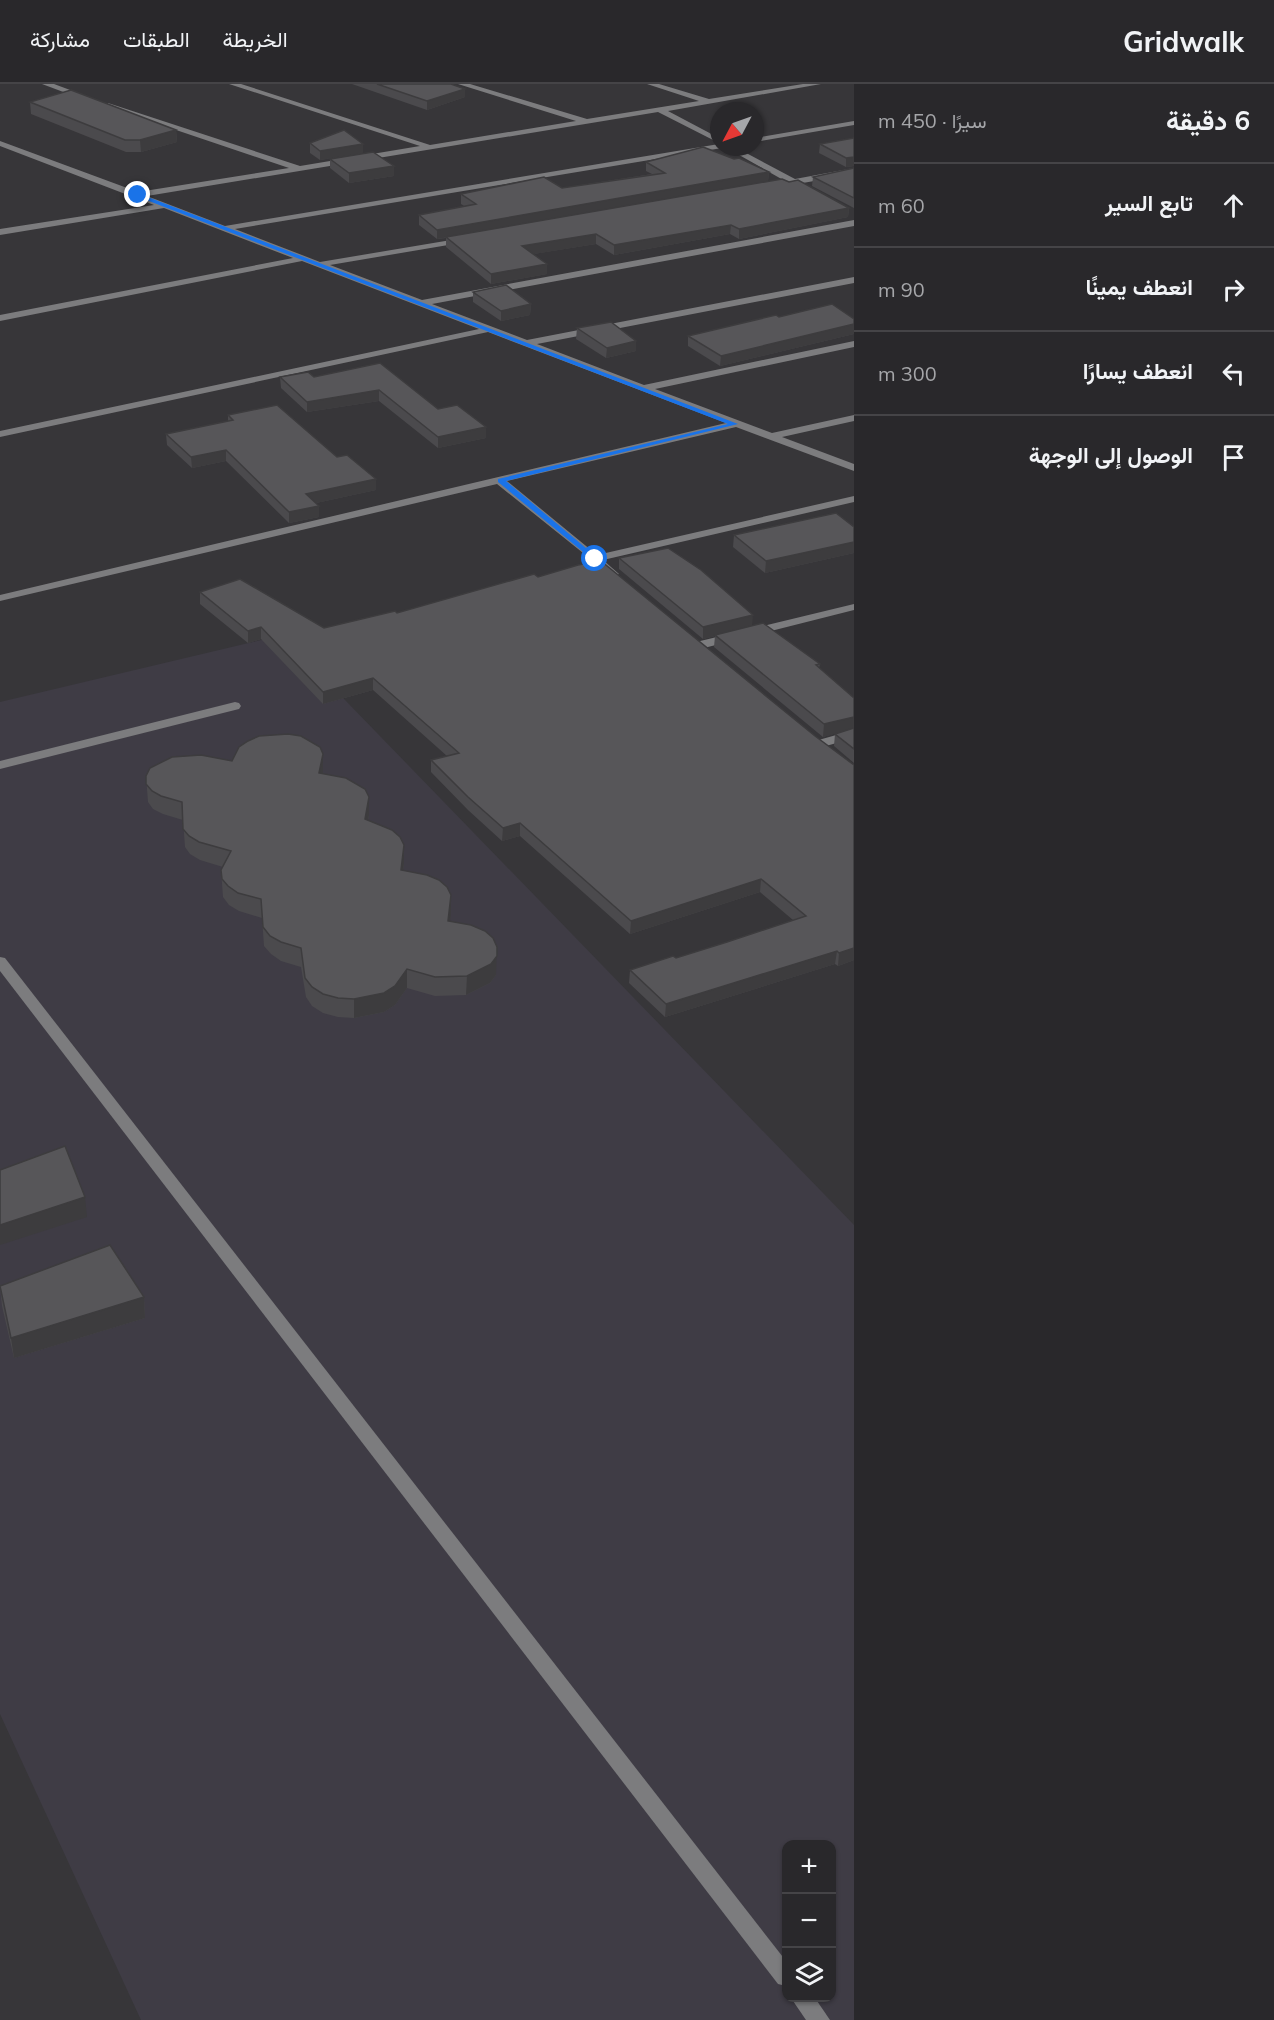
<!DOCTYPE html>
<html lang="ar">
<meta charset="utf-8">
<style>
:root{--surface:#29282b;--page:#353437;--text:#f1f3f6;--muted:#a5a6a9;--line:#454447}
body{margin:0;font-family:Mulish,Vazirmatn,sans-serif;background:var(--page);color:var(--text);direction:rtl}
.controls{position:absolute;right:18px;bottom:18px;display:grid;overflow:hidden;border-radius:12px;box-shadow:0 2px 4px #0004}
.controls button{width:54px;height:54px;display:grid;place-items:center;padding:0;border:0;border-bottom:2px solid var(--line);background:var(--surface);color:var(--text);font:30px sans-serif}
.compass{position:absolute;left:710px;top:18px;width:54px;height:54px;border-radius:50%;background:var(--surface);box-shadow:0 2px 4px #0004;rotate:229deg}
.stop{position:absolute;width:18px;height:18px;margin:-14px;border:4px solid #1a73e8;border-radius:50%;background:#fff}
.stop.end{background:#1a73e8;border-color:#fff;box-shadow:0 2px 6px #0008}
.list{margin:0;padding:0;list-style:none}
h2{display:flex;justify-content:space-between;align-items:center;height:78px;margin:0;padding:0 24px;font-size:26px}
h2 small{font-size:20px;font-weight:400;color:var(--muted)}
.list li{display:grid;grid-template-columns:39px 1fr auto;gap:18px;align-items:center;box-sizing:border-box;height:84px;padding:0 24px;border-top:2px solid var(--line)}
.list b{display:block;font-size:22px;white-space:nowrap}
.list em{font-size:20px;font-style:normal;color:var(--muted)}
.icon{flex:none;width:33px;height:33px;fill:none;stroke:currentColor;stroke-width:2;stroke-linecap:round;stroke-linejoin:round}
.map{position:relative;flex:none;width:854px;height:1936px;overflow:hidden;direction:ltr}
header{display:flex;align-items:center;gap:36px;box-sizing:border-box;height:84px;padding:0 30px;background:var(--surface);border-bottom:2px solid var(--line)}
header strong{font-size:28px}
nav{display:flex;gap:33px;margin-inline-start:auto;font-size:21px}
main{display:flex}
aside{flex:1;background:var(--surface)}
.map>svg:first-child{display:block}
.built{fill:#3f3c45;fill-rule:evenodd}
.lines{fill:none;stroke-linecap:round;stroke-linejoin:round}
.minor{fill:#7c7c7e;fill-rule:evenodd}
.wall{fill:#4b4a4d}
.shaded-wall{fill:#3d3c3e}
.building{fill:#575659;stroke:#3d3c3e;stroke-width:1.5}
.route{fill:#1a73e8}
</style>
<header>
<strong>Gridwalk</strong>
<nav><a>الخريطة</a><a>الطبقات</a><a>مشاركة</a></nav>
</header>
<main>
<aside>
<h2>6 دقيقة<small>سيرًا · 450 m</small></h2>
<ul class="list">
<li><svg class="icon" aria-label="ahead" viewBox="0 0 24 24"><path d="M12 20V5M6 11l6-6 6 6"/></svg><div><b>تابع السير</b></div><em>60 m</em></li>
<li><svg class="icon" aria-label="right" viewBox="0 0 24 24"><path d="M7 20v-9h11M14 6l5 5-5 5"/></svg><div><b>انعطف يمينًا</b></div><em>90 m</em></li>
<li><svg class="icon" aria-label="left" viewBox="0 0 24 24"><path d="M17 20v-9H6M10 6l-5 5 5 5"/></svg><div><b>انعطف يسارًا</b></div><em>300 m</em></li>
<li><svg class="icon" aria-label="arrive" viewBox="0 0 24 24"><path d="M6 21V4h12l-3 4 3 4H6"/></svg><div><b>الوصول إلى الوجهة</b></div></li>
</ul>
</aside>
<div class="map">
<svg width="854" height="1936" viewBox="0 0 854 1936">
<rect width="100%" height="100%" fill="#373639"/>
<path class="built" d="M282,551L854,1141V1936H141L0,1630V618ZM786,1760H832V1914H786Z"/>
<g class="lines">
<g class="minor">
<path d="M42,0H54L89,13L82,15Z"/>
<path d="M229,0H241L430,61L576,37L458,0H470L587,35L699,17L647,0H659L709,15L803,0H821L668,27L719,54V59L658,28L147,112L225,142L719,60V63L722,64L235,145L320,178L469,153V157L466,158L330,181L422,216L854,136V142L432,220L527,256L854,193V199L537,260L644,301L854,257V263L655,305L772,349L854,331V337L782,353L854,380V387L736,343L507,397L597,471L854,412V418L603,476L619,490L613,493L497,400L0,517V511L726,339L488,248L0,353V347L479,245L302,177L0,237V231L293,174L164,124L0,151V145L154,121L0,62V57L138,108L289,84L108,23V19L300,82L420,62Z"/>
<path d="M854,37V41L755,58V54Z"/>
<path d="M725,63H735L795,95L854,84V90L780,103L777,102V98L785,97Z"/>
<path d="M854,520V526L700,565L694,561L696,558Z"/>
<path d="M235,618L239,619L241,622L239,625L0,685V677Z"/>
<path d="M854,646V654L819,664L813,660L815,657Z"/>
<path d="M0,873L5,874L786,1877V1902L778,1900L0,887Z"/>
<path d="M791,1914H815L830,1936H806Z"/>
</g>
</g>
<g class="wall">
<path d="M352,0H451L465,13L427,26Z"/>
<path d="M30,18L176,46L177,58L141,68H126L31,30Z"/>
<path d="M854,54V82L846,83L819,69L820,60Z"/>
<path d="M310,59L363,69L320,76L310,69Z"/>
<path d="M330,75L394,92L349,99L330,84Z"/>
<path d="M646,78L769,88L768,97L849,124L848,133L739,155L730,150L614,171L596,160L533,170L547,180V190L491,200L446,163V154L437,155L419,141V131L464,122L461,120V110L562,104L652,90L646,87Z"/>
<path d="M854,84V124L812,102L813,93Z"/>
<path d="M473,208L531,220L530,231L501,237L473,218Z"/>
<path d="M779,233L854,235V250L720,282L688,262V252Z"/>
<path d="M577,244L636,257V267L606,274L576,255Z"/>
<path d="M380,279L438,325L486,343V354L438,364L379,317L307,328L281,304L280,293H314Z"/>
<path d="M228,331L337,373L376,395V406L316,419L319,433L289,439L226,377L192,384L167,361L166,350L228,337Z"/>
<path d="M854,443V469L765,489L733,463L734,451Z"/>
<path d="M619,474L752,542L820,580L819,584L854,614V679L834,662L835,650L840,648L823,653L714,563L715,552L703,555L619,485Z"/>
<path d="M534,490L854,876L838,882L835,880L665,933L629,899L630,886L676,874L727,858L793,836L760,808L630,850L520,752L502,757L468,726L431,688V676L447,672L373,606L323,620L261,555L248,559L200,520V508L324,544L397,529Z"/>
<path d="M232,677L323,688V690L369,731L368,736L404,779L403,786L451,811L450,837L496,891L490,899L466,911L435,912L407,904L395,921L384,928L354,934L338,933L323,929L312,922L306,913L301,883L281,877L271,870L264,862L262,834L239,827L229,821L223,813L221,786L223,783L200,776L190,770L185,763L183,736L163,730L153,725L148,718L146,692Z"/>
<path d="M0,1202L144,1213L145,1234L14,1274L2,1222Z"/>
</g>
<g class="shaded-wall">
<path d="M465,5V13L427,26V17Z"/>
<path d="M176,46L177,58L141,68L140,56Z"/>
<path d="M363,60V69L320,76V67Z"/>
<path d="M854,73V82L846,83V74Z"/>
<path d="M394,82V92L349,99V89Z"/>
<path d="M769,88L768,98L437,155V146Z"/>
<path d="M849,124L848,133L739,155V145Z"/>
<path d="M731,141L730,150L614,171V161Z"/>
<path d="M596,150V160L522,172V162Z"/>
<path d="M547,180V190L491,200V190Z"/>
<path d="M531,220L530,231L501,237V227Z"/>
<path d="M854,240V250L720,282L721,272Z"/>
<path d="M636,257V267L606,274L607,264Z"/>
<path d="M379,306V317L307,328V318Z"/>
<path d="M486,343V354L438,364V353Z"/>
<path d="M226,366V377L192,384L191,373Z"/>
<path d="M376,395V406L307,421L306,410Z"/>
<path d="M319,422V433L289,439V428Z"/>
<path d="M854,458V469L765,489L766,477Z"/>
<path d="M753,531L752,543L703,555V543Z"/>
<path d="M261,543V555L248,559V547Z"/>
<path d="M373,594V606L323,620V608Z"/>
<path d="M854,633V645L823,653L824,640Z"/>
<path d="M323,670V688L320,707L319,689Z"/>
<path d="M369,713V731L365,753V735Z"/>
<path d="M520,739V752L502,757L503,744Z"/>
<path d="M404,761V779L401,804V786Z"/>
<path d="M761,795L760,808L630,850L631,837Z"/>
<path d="M451,811V830L448,855V837Z"/>
<path d="M497,863L496,891L490,899L466,911L467,892Z"/>
<path d="M854,864V876L838,882L839,869Z"/>
<path d="M837,867L835,880L665,933L666,920Z"/>
<path d="M407,885V904L395,921L384,928L354,934V915Z"/>
<path d="M85,1113L87,1133L0,1161V1141Z"/>
<path d="M144,1213L145,1234L14,1274L11,1254Z"/>
</g>
<g class="building">
<path d="M377,0H451L465,5L427,17Z"/>
<path d="M71,6L176,46L140,56H125L30,18Z"/>
<path d="M344,46L363,60L320,67L310,59Z"/>
<path d="M854,54V73L846,74L820,60Z"/>
<path d="M703,63L734,75L739,74L769,88L437,146L419,131L476,120L461,110L544,93L562,104L665,89L646,78Z"/>
<path d="M373,68L394,82L349,89L330,75Z"/>
<path d="M854,84V114L813,93Z"/>
<path d="M782,95L789,98L798,96L849,124L739,145L731,141L614,161L596,150L522,162L547,180L491,190L446,153Z"/>
<path d="M506,201L531,220L501,227L473,208Z"/>
<path d="M832,220L854,235V240L721,272L688,252L776,231L779,233Z"/>
<path d="M611,238L636,257L607,264L577,244Z"/>
<path d="M380,279L438,325L457,321L486,343L438,353L379,306L307,318L280,293L308,288L314,293Z"/>
<path d="M277,321L337,373L347,371L376,395L306,410L319,422L289,428L226,366L191,373L166,350L233,336L228,331Z"/>
<path d="M836,429L854,443V458L766,477L734,451Z"/>
<path d="M668,464L701,486L753,531L703,543L619,474Z"/>
<path d="M601,477L815,652L854,681V864L839,869L837,867L666,920L630,886L673,872L676,874L727,858L806,832L761,795L631,837L520,739L503,744L468,713L431,676L459,669L373,594L323,608L261,543L248,547L200,508L240,495L324,544L395,527L397,529L534,490L538,493L578,481Z"/>
<path d="M763,539L820,580L816,581L854,614V633L824,640L715,551Z"/>
<path d="M854,644V665L835,650Z"/>
<path d="M288,650L301,652L320,663L323,670L319,689L346,694L365,705L369,713L365,735L392,746L400,753L404,761L401,786L427,791L439,796L447,803L451,811L448,837L471,841L485,847L493,854L497,863V872L491,880L467,892L435,893L407,885L395,902L384,909L354,915L338,914L323,910L312,903L305,894L301,864L281,858L270,852L263,843L261,815L238,809L228,802L222,795L221,786L231,767L199,758L189,752L183,745L182,718L161,712L152,707L146,700V692L150,684L172,673L201,671L232,677L239,663L248,657L259,652Z"/>
<path d="M65,1062L85,1113L0,1141V1086Z"/>
<path d="M110,1161L144,1213L11,1254L0,1202Z"/>
</g>
<path class="route" d="M136,110H140L738,340L506,397L599,475L593,476L498,398V395L728,340L136,112Z"/>
</svg>
<div class="controls">
<button>+</button>
<button>−</button>
<button><svg class="icon" aria-label="layers" viewBox="0 0 24 24"><path d="M12 4l9 5-9 5-9-5zM3 14l9 5 9-5"/></svg></button>
</div>
<svg class="compass" viewBox="-18 -18 36 36"><path d="M0-13l5 13h-10z" fill="#e53935"/><path d="M0 13l5-13h-10z" fill="#a5a6a9"/></svg>
<div class="stop" style="left:595px;top:475px"></div>
<div class="stop end" style="left:138px;top:111px"></div>
</div>
</main>
